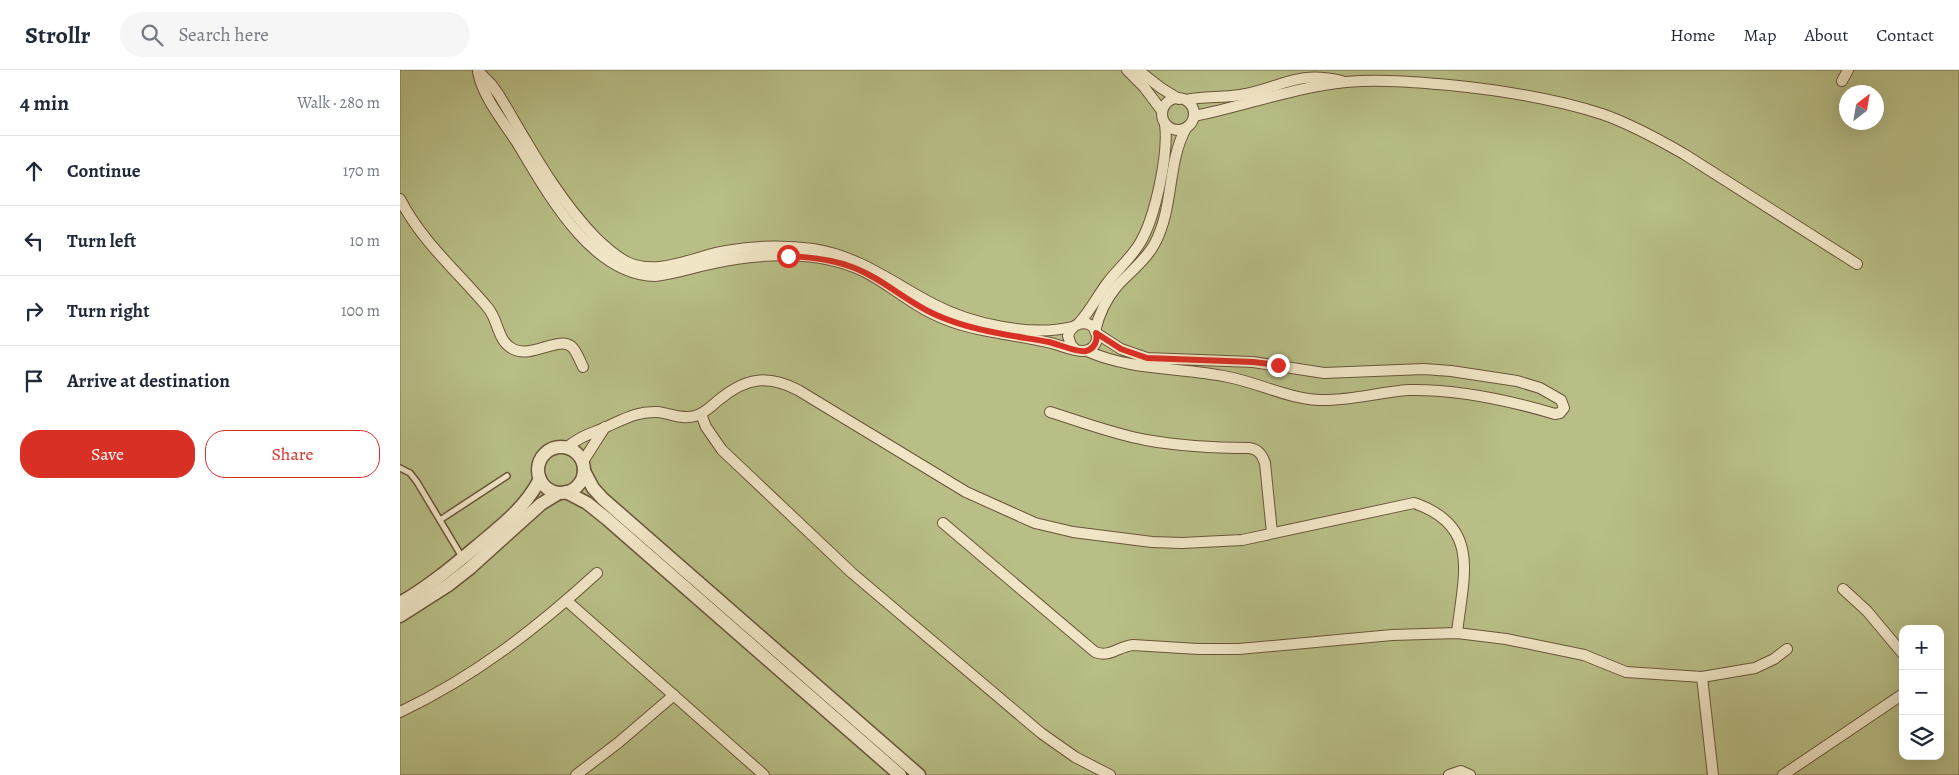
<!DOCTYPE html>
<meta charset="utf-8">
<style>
:root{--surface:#fff;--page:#f6f6f7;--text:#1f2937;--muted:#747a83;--line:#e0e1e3;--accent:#d93025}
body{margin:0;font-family:Alegreya,serif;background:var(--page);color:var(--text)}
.controls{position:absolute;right:15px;bottom:15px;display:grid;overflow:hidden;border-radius:10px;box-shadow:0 5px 20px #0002}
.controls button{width:45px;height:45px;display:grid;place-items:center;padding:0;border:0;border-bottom:1px solid var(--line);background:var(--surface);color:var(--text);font:25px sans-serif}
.compass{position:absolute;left:1439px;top:15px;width:45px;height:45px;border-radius:50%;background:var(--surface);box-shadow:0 5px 20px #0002;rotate:31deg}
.stop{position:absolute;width:15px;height:15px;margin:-11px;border:4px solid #d93025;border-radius:50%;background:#fff}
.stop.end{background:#d93025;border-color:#fff;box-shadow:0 1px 5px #0008}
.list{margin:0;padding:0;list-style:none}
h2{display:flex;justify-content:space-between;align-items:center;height:65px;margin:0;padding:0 20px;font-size:21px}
h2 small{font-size:16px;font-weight:400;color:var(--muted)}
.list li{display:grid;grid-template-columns:32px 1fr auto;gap:15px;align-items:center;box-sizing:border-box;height:70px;padding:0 20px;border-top:1px solid var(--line)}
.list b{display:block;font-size:19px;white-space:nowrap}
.list em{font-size:16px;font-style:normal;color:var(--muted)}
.actions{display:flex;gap:10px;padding:15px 20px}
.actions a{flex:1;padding:11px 0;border:1px solid var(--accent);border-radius:20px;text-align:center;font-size:18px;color:var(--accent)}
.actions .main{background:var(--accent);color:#fff}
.icon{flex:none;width:28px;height:28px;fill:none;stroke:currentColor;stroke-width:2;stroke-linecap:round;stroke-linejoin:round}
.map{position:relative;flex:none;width:1559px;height:705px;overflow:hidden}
header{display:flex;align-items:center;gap:30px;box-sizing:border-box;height:70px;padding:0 25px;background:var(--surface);border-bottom:1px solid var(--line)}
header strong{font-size:24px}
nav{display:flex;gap:28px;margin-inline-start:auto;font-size:18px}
.search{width:350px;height:45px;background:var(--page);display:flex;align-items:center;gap:12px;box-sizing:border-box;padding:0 18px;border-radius:28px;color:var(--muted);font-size:19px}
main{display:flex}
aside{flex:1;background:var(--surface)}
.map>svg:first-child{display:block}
.green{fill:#b8be86;stroke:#7c744e;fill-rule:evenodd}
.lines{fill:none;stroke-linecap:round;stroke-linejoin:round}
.service-casing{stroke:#6b553a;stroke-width:8}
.minor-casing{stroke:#6b553a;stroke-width:12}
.tertiary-casing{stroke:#6b553a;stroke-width:15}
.service{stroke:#f0e6c6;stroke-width:5}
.minor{stroke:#f0e6c6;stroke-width:10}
.tertiary{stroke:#f0e6c6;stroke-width:12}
.route{stroke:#d93025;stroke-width:6}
</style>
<header>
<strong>Strollr</strong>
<div class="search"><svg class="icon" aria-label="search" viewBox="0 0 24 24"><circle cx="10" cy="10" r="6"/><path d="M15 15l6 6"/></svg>Search here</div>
<nav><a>Home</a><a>Map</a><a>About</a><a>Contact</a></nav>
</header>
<main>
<aside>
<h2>4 min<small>Walk · 280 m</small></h2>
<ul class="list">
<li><svg class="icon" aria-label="ahead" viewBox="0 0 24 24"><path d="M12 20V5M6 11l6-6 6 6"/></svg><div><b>Continue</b></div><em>170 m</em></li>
<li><svg class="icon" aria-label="left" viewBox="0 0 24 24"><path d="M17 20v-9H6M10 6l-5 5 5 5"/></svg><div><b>Turn left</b></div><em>10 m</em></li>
<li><svg class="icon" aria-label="right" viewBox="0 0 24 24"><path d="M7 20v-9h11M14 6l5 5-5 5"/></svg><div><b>Turn right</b></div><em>100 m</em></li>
<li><svg class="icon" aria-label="arrive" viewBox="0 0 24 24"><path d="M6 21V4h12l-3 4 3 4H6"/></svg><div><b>Arrive at destination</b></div></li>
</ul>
<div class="actions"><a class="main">Save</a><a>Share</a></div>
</aside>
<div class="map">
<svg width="1559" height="705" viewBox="0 0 1559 705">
<rect width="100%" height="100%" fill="#e8d8a8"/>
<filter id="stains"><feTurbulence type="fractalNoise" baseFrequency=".004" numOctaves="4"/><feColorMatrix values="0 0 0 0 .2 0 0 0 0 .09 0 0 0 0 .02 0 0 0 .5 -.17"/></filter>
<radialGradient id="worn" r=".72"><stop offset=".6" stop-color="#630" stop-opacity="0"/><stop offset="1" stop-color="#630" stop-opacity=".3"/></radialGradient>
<path class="green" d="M0,0H1559V705H0ZM1446,22H1476V52H1446ZM1503,559H1540V686H1503Z"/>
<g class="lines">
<g class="service-casing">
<g id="service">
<path d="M0,398L10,403L17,412L62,487"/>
<path d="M40,450L107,406"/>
</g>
</g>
<g class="minor-casing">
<g id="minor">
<path d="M727,0L744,17L762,41"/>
<path d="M738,0L761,18L779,29"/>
<path d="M78,2C83,27 102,50 116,71C146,120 190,205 255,206C275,204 294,197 314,193C361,183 418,180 463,201C482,210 499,224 517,235C539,249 564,257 588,261C609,265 630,268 651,273C660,275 676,282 684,281C691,280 696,275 697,269C699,250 673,247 668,266L671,275L675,279"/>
<path d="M79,2L91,14L99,25C129,75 156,127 197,169C206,177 215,186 227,192C258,207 295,186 326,181C354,176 385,175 413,179C459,186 493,213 533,234C571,254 630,267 672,257"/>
<path d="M1442,11L1448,0"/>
<circle cx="778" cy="44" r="16"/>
<path d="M786,30C803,26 822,28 840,25C882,18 895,0 942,11"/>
<path d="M794,46C845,36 894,17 946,12C980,9 1015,12 1049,15C1100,20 1152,28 1202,44C1231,54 1258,69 1284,84L1457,194"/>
<path d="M0,129C22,172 58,202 88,238C99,251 97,271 113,279C132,289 159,265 172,277C177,282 180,291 183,297"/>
<path d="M679,253C691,240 698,225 708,212C718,199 731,188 740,173C755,148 769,84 765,54"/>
<path d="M695,261C699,244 706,229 717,216C730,202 746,190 755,173C774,137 767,93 786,58"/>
<path d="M687,281C732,301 780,297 828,307C859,313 886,328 919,330C950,331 979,322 1009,320C1058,319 1108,330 1155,344L1160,343L1164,338L1161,330L1140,318L1117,311L1051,301L1024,299L924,303L853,292L747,288L721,279L696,263"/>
<path d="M650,342C682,352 713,364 746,370C780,376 814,378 849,378C858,379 862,384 865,393L872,463"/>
<path d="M301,344L306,357L322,380L452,503L641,663L675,687L710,705"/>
<path d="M166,378C180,366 191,364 206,357C224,349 238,341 257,342C270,343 282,350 295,346C306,343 312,335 320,329C347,307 368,305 398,320L566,422L635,453L673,462L752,472L782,473L842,470L1014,433C1082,456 1063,507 1057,563"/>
<path d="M182,393L205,357"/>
<path d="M543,453L695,582C710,588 719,576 733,575L798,579H839L992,565L1057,563L1106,569L1184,585L1226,602L1302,607L1355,598L1374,589L1387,579"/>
<path d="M1443,519L1467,541L1503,584"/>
<path d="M167,531L364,705"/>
<path d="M1302,607L1313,705"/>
<path d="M0,642C74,607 137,558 197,503"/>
<path d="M176,705L218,673L274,625"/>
<path d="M1049,705L1061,701L1070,705"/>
<path d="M1383,705L1503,624"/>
</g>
</g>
<g class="tertiary-casing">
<g id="tertiary">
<circle cx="161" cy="400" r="23"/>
<path d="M184,401L193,418L203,429L519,705"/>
<path d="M166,422L187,433L207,449L500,705"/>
<path d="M0,533C28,517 52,497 77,476C101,456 125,438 140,409"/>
<path d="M0,546L47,516L70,498L141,434L159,423"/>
</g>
</g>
<use href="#service" class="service"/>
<use href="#minor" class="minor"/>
<use href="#tertiary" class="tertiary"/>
</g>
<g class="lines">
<path class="route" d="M388,186C410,187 431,189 452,197C482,208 505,231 534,244C571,261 610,265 649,272C658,274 678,283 686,281C694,279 698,271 696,263L721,279L747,288L853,292L878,295"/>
</g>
<rect width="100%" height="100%" filter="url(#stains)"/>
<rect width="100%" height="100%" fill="url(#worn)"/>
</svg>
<div class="controls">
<button>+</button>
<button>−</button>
<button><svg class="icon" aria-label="layers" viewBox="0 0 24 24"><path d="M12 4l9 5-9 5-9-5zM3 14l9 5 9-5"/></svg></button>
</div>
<svg class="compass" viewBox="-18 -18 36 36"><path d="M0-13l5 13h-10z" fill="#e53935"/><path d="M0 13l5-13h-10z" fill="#747a83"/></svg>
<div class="stop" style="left:388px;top:186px"></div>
<div class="stop end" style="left:878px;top:295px"></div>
</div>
</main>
